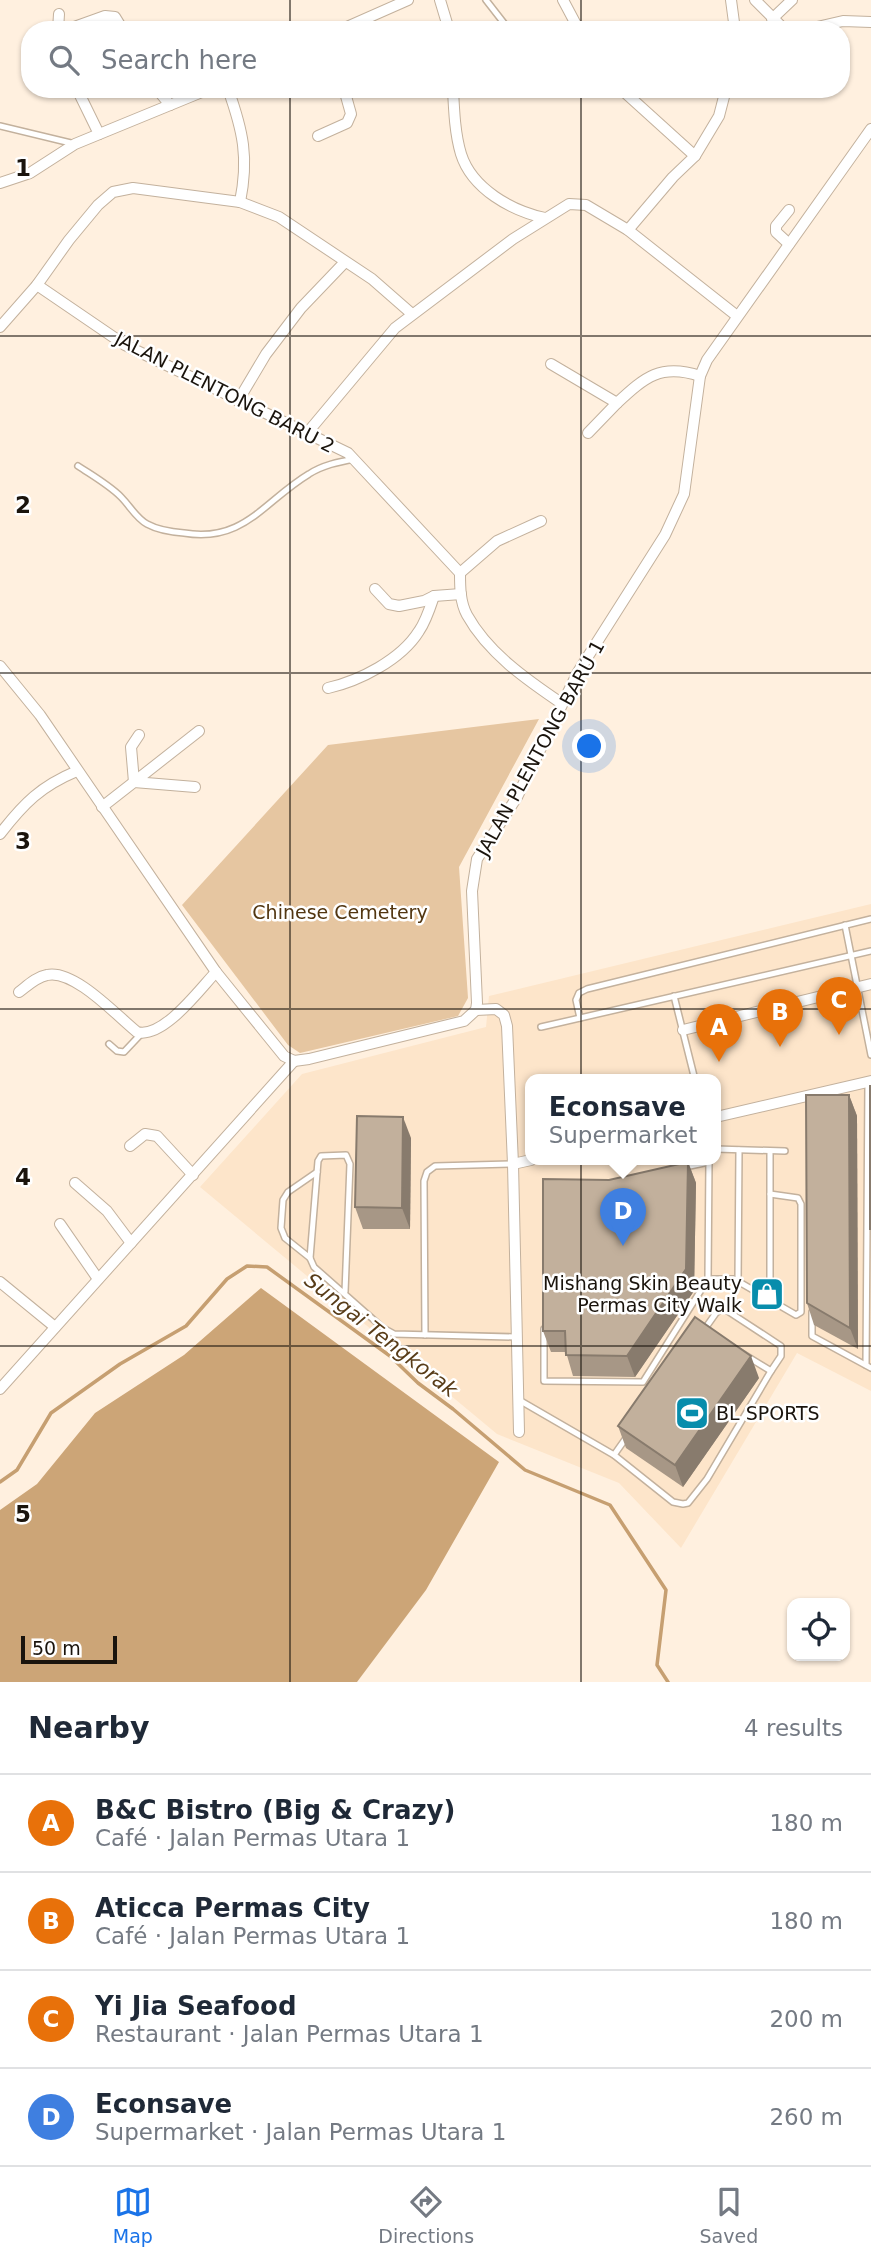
<!DOCTYPE html>
<meta charset="utf-8">
<style>
:root{--surface:#fff;--page:#f6f6f7;--text:#1f2937;--muted:#747a83;--line:#e0e1e3;--accent:#1a73e8}
body{margin:0;font-family:"DejaVu Sans",sans-serif;background:var(--page);color:var(--text)}
.controls{position:absolute;right:21px;bottom:21px;display:grid;overflow:hidden;border-radius:14px;box-shadow:0 2px 5px #0004}
.controls button{width:63px;height:63px;display:grid;place-items:center;padding:0;border:0;border-bottom:2px solid var(--line);background:var(--surface);color:var(--text);font:35px sans-serif}
.scale{position:absolute;left:21px;bottom:18px;width:96px;box-sizing:border-box;padding-left:7px;border:4px solid #1a140d;border-top:0;font-size:19px;line-height:24px;white-space:nowrap;color:#1a140d;-webkit-text-stroke:5px #fff;paint-order:stroke}
.you{position:absolute;left:590px;top:747px;width:24px;height:24px;margin:-18px;border:5px solid #fff;border-radius:50%;background:#1a73e8;box-shadow:0 0 0 10px #1a73e833}
.badge{display:grid;place-items:center;width:46px;height:46px;border-radius:50%;background:var(--accent);color:#fff;font-size:23px;font-weight:700}
.pin{position:absolute;translate:-50% -58px;filter:drop-shadow(0 2px 4px #0008)}
.pin::after{content:'';position:absolute;top:37px;width:24px;height:21px;background:inherit;clip-path:polygon(0 0,100% 0,50% 100%)}
.popup{position:absolute;left:525px;top:1074px;width:196px;height:91px;box-sizing:border-box;display:grid;place-content:center;border-radius:14px;background:var(--surface);filter:drop-shadow(0 2px 5px #0005);font-size:23px;white-space:nowrap;color:var(--muted)}
.popup b{font-size:26px;color:var(--text)}
.popup::after{content:'';position:absolute;left:50%;top:100%;margin-left:-14px;border:14px solid transparent;border-top-color:var(--surface)}
.list{margin:0;padding:0;list-style:none}
h2{display:flex;justify-content:space-between;align-items:center;height:91px;margin:0;padding:0 28px;font-size:30px}
h2 small{font-size:23px;font-weight:400;color:var(--muted)}
.list li{display:grid;grid-template-columns:46px 1fr auto;gap:21px;align-items:center;box-sizing:border-box;height:98px;padding:0 28px;border-top:2px solid var(--line)}
.list b{display:block;font-size:26px;white-space:nowrap}
.list p{margin:0;font-size:23px;white-space:nowrap;color:var(--muted)}
.list em{font-size:23px;font-style:normal;color:var(--muted)}
.icon{flex:none;width:38px;height:38px;fill:none;stroke:currentColor;stroke-width:2;stroke-linecap:round;stroke-linejoin:round}
.map{position:relative;flex:none;width:871px;height:1682px;overflow:hidden}
.search{position:absolute;background:var(--surface);box-shadow:0 2px 5px #0004;left:21px;right:21px;top:21px;height:77px;display:flex;align-items:center;gap:18px;box-sizing:border-box;padding:0 24px;border-radius:28px;color:var(--muted);font-size:26px}
.sheet{height:483px;background:var(--surface)}
nav{display:flex;justify-content:space-around;align-items:center;box-sizing:border-box;height:98px;border-top:2px solid var(--line);background:var(--surface);font-size:19px;color:var(--muted)}
nav a{display:grid;justify-items:center;gap:4px}
nav .on{color:var(--accent)}
.map>svg:first-child{display:block}
.built{fill:#fde5ca;fill-rule:evenodd}
.green{fill:#e6c6a1}
.forest{fill:#cca577}
.lines{fill:none;stroke-linecap:round;stroke-linejoin:round}
.stream{stroke:#c69f71;stroke-width:3.5}
.lane-casing{stroke:#c3b19d;stroke-width:8}
.street-casing{stroke:#c3b19d;stroke-width:12}
.lane{stroke:#fff;stroke-width:5}
.street{stroke:#fff;stroke-width:10}
.wall{fill:#a79786}
.shaded-wall{fill:#887b6d}
.building{fill:#c2b09c;stroke:#887b6d;stroke-width:2}
.grid{fill:none;stroke:#1a140d;stroke-width:2;stroke-opacity:0.55}
.labels{text-anchor:middle;stroke-width:5;stroke-linejoin:round;paint-order:stroke}
.street-label{font-size:19px;fill:#1a140d;stroke:#fff}
.park-label{font-size:19px;fill:#523611;stroke:#fff}
.poi-label{font-size:19px;fill:#1a140d;stroke:#fff;text-anchor:end}
.water-label{font-size:21px;font-style:italic;fill:#583c18;stroke:#fff}
.grid-label{font-size:23px;text-anchor:middle;font-weight:bold;fill:#1a140d;stroke:#fff;stroke-width:5;stroke-linejoin:round;paint-order:stroke}
</style>
<div class="map">
<svg width="871" height="1682" viewBox="0 0 871 1682">
<rect width="100%" height="100%" fill="#fff0df"/>
<path class="built" d="M871,904V1391L797,1353L681,1548L619,1483L497,1434L200,1187L302,1074L486,1027L489,996ZM530,1080H716V1160H530Z"/>
<path class="green" d="M539,719L459,867L468,998L458,1016L300,1053L288,1045L182,905L328,745Z"/>
<path class="forest" d="M261,1288L499,1462L426,1590L357,1682H0V1510L37,1484L95,1413L184,1355Z"/>
<g class="lines">
<path class="stream" d="M0,1482L17,1470L51,1413L120,1364L186,1326L227,1279L247,1266L267,1267L390,1356L418,1383L453,1409L525,1470L610,1505L666,1590L657,1665L668,1682"/>
<g class="lane-casing">
<g id="lane">
<path d="M486,0L507,27"/>
<path d="M0,126L75,144"/>
<path d="M78,466C93,476 109,485 121,497C130,506 136,518 147,524C158,530 171,532 184,533C244,543 264,501 309,474C323,465 338,462 355,459"/>
<path d="M845,925L871,1055"/>
<path d="M674,996L695,1080"/>
<path d="M580,1018L576,1000L579,993L587,989L871,919"/>
<path d="M541,1027L871,951"/>
<path d="M109,1044L117,1051L124,1052L141,1034"/>
<path d="M716,1149L785,1151"/>
<path d="M685,1167L709,1162"/>
<path d="M310,1258L285,1238L281,1228L283,1200L288,1192L317,1172"/>
<path d="M708,1279H734L796,1315L801,1312V1204L798,1198L770,1194"/>
<path d="M738,1282L739,1150"/>
<path d="M345,1292L350,1164L346,1155L321,1156L318,1161L310,1258L314,1267L383,1328L394,1334L515,1337"/>
<path d="M770,1300V1151"/>
<path d="M720,1310H726L781,1346V1356L771,1371L704,1330L716,1313Z"/>
<path d="M812,1312V1336L871,1368"/>
<path d="M544,1329V1381L643,1382L708,1279L709,1160"/>
<path d="M425,1335L424,1181L427,1172L435,1166L513,1164"/>
<path d="M866,1365L868,1082"/>
<path d="M519,1400L614,1455L673,1502L683,1504L688,1503L707,1479L771,1371"/>
<path d="M614,1455L626,1438"/>
</g>
</g>
<g class="street-casing">
<g id="street">
<path d="M440,0L449,30"/>
<path d="M563,0L579,30"/>
<path d="M731,0L735,30"/>
<path d="M755,0L782,27H817L843,21L871,22"/>
<path d="M772,19L792,0"/>
<path d="M58,30L59,14"/>
<path d="M66,30L105,16L115,17L123,30"/>
<path d="M340,30L408,0"/>
<path d="M77,89L99,134"/>
<path d="M157,89L170,105"/>
<path d="M228,89C243,131 249,158 240,202"/>
<path d="M453,89C454,111 455,134 461,154C472,189 512,211 545,218"/>
<path d="M621,89L695,156L673,177L628,230"/>
<path d="M318,136L347,123L351,114L344,89"/>
<path d="M695,156L719,116L726,89"/>
<path d="M0,183L30,173L75,144L209,89"/>
<path d="M789,210L776,226V232L789,244"/>
<path d="M37,285L125,345L348,453L460,573"/>
<path d="M0,327L37,285L69,240L98,205L113,192L133,188L240,202L279,217L372,279L412,314"/>
<path d="M551,364L617,403C645,377 661,363 700,376"/>
<path d="M238,401L266,354L301,308L345,262"/>
<path d="M308,432L395,328L513,239L569,204L586,205L628,230L737,316"/>
<path d="M588,433L617,403"/>
<path d="M460,573C460,587 460,602 467,615C488,653 527,680 561,703"/>
<path d="M460,573L497,541L541,521"/>
<path d="M375,589L389,604L399,606L424,601L434,596L461,594"/>
<path d="M0,666L40,715L216,972L284,1056L294,1061L309,1059L464,1021L476,1010L477,1003L472,891L477,859L517,797L578,672L665,535L684,494L700,376L707,360L871,129"/>
<path d="M328,688C359,681 401,660 419,631C426,621 430,608 434,596"/>
<path d="M134,782L199,731"/>
<path d="M134,782L131,747L139,735"/>
<path d="M102,807L134,782L195,787"/>
<path d="M0,834C24,803 41,786 77,771"/>
<path d="M19,992C27,986 36,977 47,975C74,969 116,1015 137,1032C163,1039 199,990 216,972"/>
<path d="M476,1010L496,1009L504,1015L507,1026L513,1164L519,1432"/>
<path d="M683,1030L871,984"/>
<path d="M716,1117L871,1081"/>
<path d="M130,1146L145,1134L157,1136L193,1175"/>
<path d="M513,1164L531,1160"/>
<path d="M75,1183L107,1211L131,1243"/>
<path d="M60,1224L98,1279"/>
<path d="M0,1282L55,1327"/>
<path d="M0,1389L294,1061"/>
</g>
</g>
<use href="#lane" class="lane"/>
<use href="#street" class="street"/>
</g>
<g class="wall">
<path d="M849,1095L857,1116L858,1349L814,1325L807,1303Z"/>
<path d="M411,1138L410,1229H363L355,1207Z"/>
<path d="M688,1162L696,1183L694,1291L635,1377L573,1376L566,1352H551L543,1331Z"/>
<path d="M759,1378L683,1487L626,1448L618,1426Z"/>
</g>
<g class="shaded-wall">
<path d="M849,1095L857,1116L858,1349L850,1328Z"/>
<path d="M403,1117L411,1138L410,1229L402,1208Z"/>
<path d="M688,1162L696,1183L694,1291L635,1377L627,1356Z"/>
<path d="M751,1356L759,1378L683,1487L675,1465Z"/>
</g>
<g class="building">
<rect x="870" y="1086" width="1" height="143"/>
<path d="M806,1095H849L850,1328L807,1303Z"/>
<path d="M357,1116L403,1117L402,1208L355,1207Z"/>
<path d="M688,1162L686,1269L627,1356L566,1355L565,1331H543V1179L609,1180Z"/>
<path d="M695,1317L751,1356L675,1465L618,1426Z"/>
</g>
<path class="grid" d="M290,0V30M581,0V30M290,89V1682M581,89V1682M0,336H871M0,673H871M0,1009H871M0,1346H871"/>
<defs>
<g id="shop-square" transform="scale(1.75)"><rect x="-9" y="-9" width="18" height="18" rx="4" fill="#088dac" stroke="#fff"/><path d="M-5-2.5h2.3a2.7 3.5 0 0 1 5.4 0H5L5.5 6h-11ZM-1.5-2.5h3a1.5 2.3 0 0 0-3 0Z" fill="#fff"/></g>
<g id="stadium-square" transform="scale(1.75)"><rect x="-9" y="-9" width="18" height="18" rx="4" fill="#088dac" stroke="#fff"/><path d="M0-5a6.5 5 0 1 0 0 10a6.5 5 0 1 0 0-10ZM-3.5-1.8h7v3.6h-7Z" fill="#fff"/></g>
</defs>
<g fill-rule="evenodd">
<use href="#shop-square" x="767" y="1294"/>
<use href="#stadium-square" x="692" y="1413"/>
</g>
<g class="labels">
<g class="street-label">
<text transform="translate(225 392) rotate(27)" y="7">JALAN PLENTONG BARU 2</text>
<text transform="translate(540 748) rotate(-61)" y="7">JALAN PLENTONG BARU 1</text>
</g>
<g class="park-label">
<text x="340" y="919">Chinese Cemetery</text>
</g>
<g class="poi-label">
<text x="742" y="1290">Mishang Skin Beauty<tspan x="742" dy="22">Permas City Walk</tspan></text>
<text x="716" y="1420" text-anchor="start">BL SPORTS</text>
</g>
<g class="water-label">
<text transform="translate(381 1335) rotate(38)" y="7">Sungai Tengkorak</text>
</g>
</g>
<g class="grid-label">
<text x="23" y="176">1</text>
<text x="23" y="513">2</text>
<text x="23" y="849">3</text>
<text x="23" y="1185">4</text>
<text x="23" y="1522">5</text>
</g>
</svg>
<div class="controls">
<button><svg class="icon" aria-label="locate" viewBox="0 0 24 24"><circle cx="12" cy="12" r="6"/><path d="M12 2v4M12 18v4M2 12h4M18 12h4"/></svg></button>
</div>
<div class="scale">50 m</div>
<div class="you"></div>
<div class="pin badge" style="left:719px;top:1062px;background:#e8710a">A</div>
<div class="pin badge" style="left:780px;top:1047px;background:#e8710a">B</div>
<div class="pin badge" style="left:839px;top:1035px;background:#e8710a">C</div>
<div class="pin badge" style="left:623px;top:1246px;background:#3f7fe0">D</div>
<div class="popup"><b>Econsave</b>Supermarket</div>
<div class="search"><svg class="icon" aria-label="search" viewBox="0 0 24 24"><circle cx="10" cy="10" r="6"/><path d="M15 15l6 6"/></svg>Search here</div>
</div>
<section class="sheet">
<h2>Nearby<small>4 results</small></h2>
<ul class="list">
<li><span class="badge" style="background:#e8710a">A</span><div><b>B&amp;C Bistro (Big &amp; Crazy)</b><p>Café · Jalan Permas Utara 1</p></div><em>180 m</em></li>
<li><span class="badge" style="background:#e8710a">B</span><div><b>Aticca Permas City</b><p>Café · Jalan Permas Utara 1</p></div><em>180 m</em></li>
<li><span class="badge" style="background:#e8710a">C</span><div><b>Yi Jia Seafood</b><p>Restaurant · Jalan Permas Utara 1</p></div><em>200 m</em></li>
<li><span class="badge" style="background:#3f7fe0">D</span><div><b>Econsave</b><p>Supermarket · Jalan Permas Utara 1</p></div><em>260 m</em></li>
</ul>
</section>
<nav>
<a class="on"><svg class="icon" aria-label="map" viewBox="0 0 24 24"><path d="M3 6l6-2 6 2 6-2v14l-6 2-6-2-6 2zM9 4v14M15 6v14"/></svg>Map</a>
<a><svg class="icon" aria-label="directions" viewBox="0 0 24 24"><path d="M12 3l9 9-9 9-9-9zM9 14v-3h6M13 9l2 2-2 2"/></svg>Directions</a>
<a><svg class="icon" aria-label="saved" viewBox="0 0 24 24"><path d="M7 4h10v16l-5-4-5 4z"/></svg>Saved</a>
</nav>
